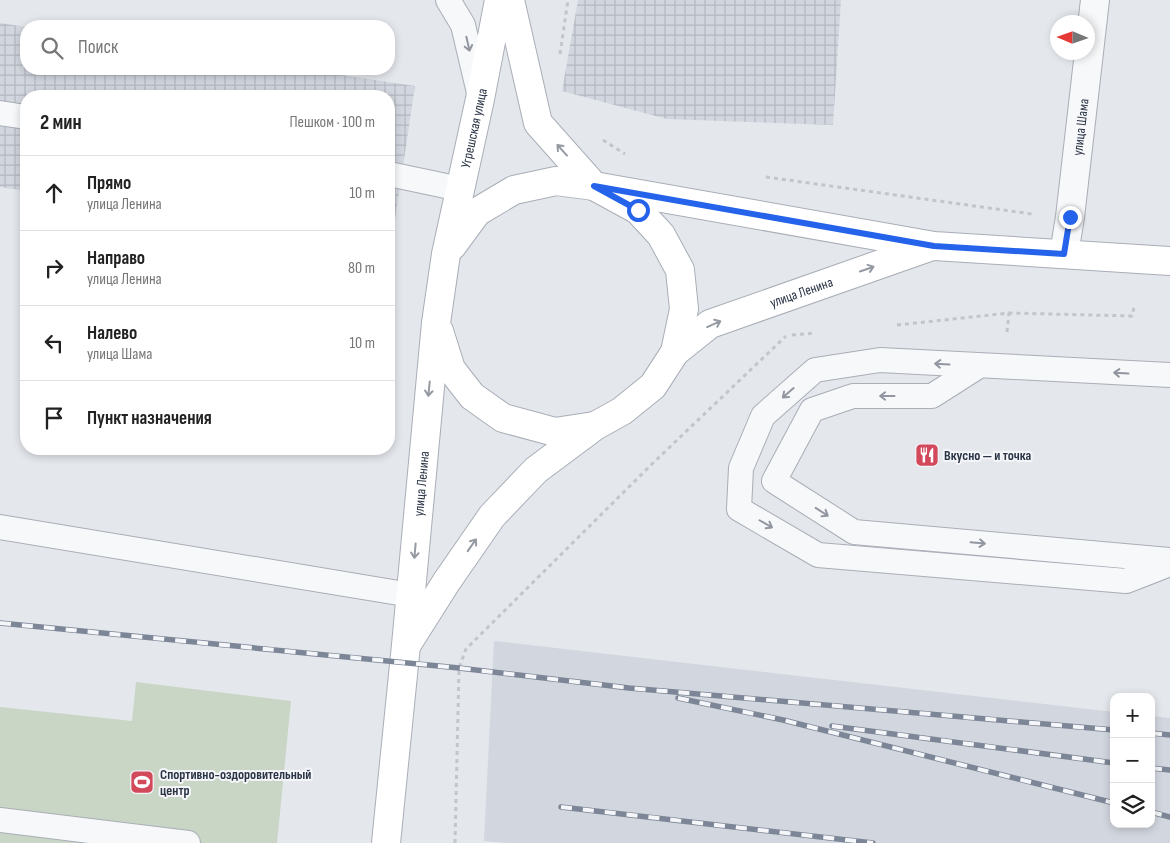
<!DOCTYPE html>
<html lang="ru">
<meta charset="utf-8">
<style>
:root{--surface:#fff;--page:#f2f2f2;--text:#222;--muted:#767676;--line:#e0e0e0}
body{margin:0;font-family:"Sofia Sans Condensed",sans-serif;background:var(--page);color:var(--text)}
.controls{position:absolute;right:15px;bottom:15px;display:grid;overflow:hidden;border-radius:10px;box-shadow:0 2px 8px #0003}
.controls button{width:45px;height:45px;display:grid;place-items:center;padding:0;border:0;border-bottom:1px solid var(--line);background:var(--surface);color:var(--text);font:25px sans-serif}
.compass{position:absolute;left:1050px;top:15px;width:45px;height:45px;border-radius:50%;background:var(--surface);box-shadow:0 2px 8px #0003;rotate:272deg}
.stop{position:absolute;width:15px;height:15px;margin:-11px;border:4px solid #2563eb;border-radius:50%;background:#fff}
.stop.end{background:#2563eb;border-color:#fff;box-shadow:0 1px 5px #0008}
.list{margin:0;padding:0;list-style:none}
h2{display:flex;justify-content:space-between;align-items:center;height:65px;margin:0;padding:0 20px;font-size:21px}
h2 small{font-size:16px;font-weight:400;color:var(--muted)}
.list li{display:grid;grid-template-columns:32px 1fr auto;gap:15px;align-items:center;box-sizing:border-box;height:75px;padding:0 20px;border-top:1px solid var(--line)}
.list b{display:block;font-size:19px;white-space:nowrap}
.list p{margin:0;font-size:16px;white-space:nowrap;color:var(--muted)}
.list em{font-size:16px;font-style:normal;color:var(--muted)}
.icon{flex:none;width:28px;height:28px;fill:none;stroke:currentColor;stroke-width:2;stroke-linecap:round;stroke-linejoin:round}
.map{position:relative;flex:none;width:1170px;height:843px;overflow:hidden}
.search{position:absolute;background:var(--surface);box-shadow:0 2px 8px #0003;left:20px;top:20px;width:375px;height:55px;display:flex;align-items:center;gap:12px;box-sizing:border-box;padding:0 18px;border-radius:20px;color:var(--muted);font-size:19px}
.panel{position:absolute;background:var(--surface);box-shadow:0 2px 8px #0003;left:20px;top:90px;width:375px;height:365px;border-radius:20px}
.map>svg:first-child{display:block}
.built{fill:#d2d6de}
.industrial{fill:url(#industrial-grid)}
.garden{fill:#c9d6c5}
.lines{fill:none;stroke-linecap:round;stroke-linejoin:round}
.lane-casing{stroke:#a9aeb7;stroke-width:26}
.street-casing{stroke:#a9aeb7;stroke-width:30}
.secondary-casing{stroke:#a9aeb7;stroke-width:30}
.path{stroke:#c2c5cb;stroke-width:3;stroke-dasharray:4 4;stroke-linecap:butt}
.lane{stroke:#f7f8fa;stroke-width:24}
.street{stroke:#f7f8fa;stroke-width:28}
.secondary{stroke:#fff;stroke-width:28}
.rail-casing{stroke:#7d8696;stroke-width:5.5}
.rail{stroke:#f4f6f9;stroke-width:4;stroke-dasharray:11;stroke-linecap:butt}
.oneway{stroke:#9196a0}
.oneway2{stroke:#959aa2}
.route{stroke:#2563eb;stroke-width:6}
.labels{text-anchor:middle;stroke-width:4;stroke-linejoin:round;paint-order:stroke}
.street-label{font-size:14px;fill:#2b3445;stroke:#f4f6f9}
.poi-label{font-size:14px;font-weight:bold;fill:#2b3445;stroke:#f4f6f9;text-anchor:start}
</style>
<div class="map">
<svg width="1170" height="843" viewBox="0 0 1170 843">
<defs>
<pattern id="industrial-grid" width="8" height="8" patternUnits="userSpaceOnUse" patternTransform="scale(1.25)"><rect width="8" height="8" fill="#d2d6de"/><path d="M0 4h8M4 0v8" fill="none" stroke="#b4b8c0"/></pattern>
</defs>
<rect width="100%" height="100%" fill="#e4e7ec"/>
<path class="built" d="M494,641L1114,712V824H1151V716L1170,718V843H507L484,841Z"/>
<g class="industrial">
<path d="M578,0H841L833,125L667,119L562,91Z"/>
<path d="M0,23L26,27V69H301L415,86L391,246H389V96H26V191L0,187Z"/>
</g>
<path class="garden" d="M136,682L291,701L277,843H0V707L132,721Z"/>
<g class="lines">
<g class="lane-casing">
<g id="lane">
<path d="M448,0L463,25L480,97"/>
<path d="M0,113L26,117"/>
<path d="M389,174L460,189"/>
<path d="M979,366L932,396H853L812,410L774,481L854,532L1170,560"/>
<path d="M1170,375L880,360L815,370L763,416L741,468L739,509L818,555L1126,581L1170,564"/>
<path d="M0,527L411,595"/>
<path d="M0,820L188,843"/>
</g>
</g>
<g class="street-casing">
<g id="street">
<path id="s1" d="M1064,254L1070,217L1095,0"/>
</g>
</g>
<g class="secondary-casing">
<g id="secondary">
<path d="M510,0L538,123L594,186L638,210L661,235L680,270L684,309L675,352"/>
<path d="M452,246L477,212L514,190L556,181L594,186L934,246L1170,261"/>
<path d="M439,331L451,369L472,396L503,418L555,432L594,426"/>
<path id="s2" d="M409,641L447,581L492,516L536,470L595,426L622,411L653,386L675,352L710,324L932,246"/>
<path id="s3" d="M386,843L406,645L436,323L446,254L480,99L499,0"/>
</g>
</g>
<g class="path">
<path d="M560,54L568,0"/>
<path d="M603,140L625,154"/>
<path d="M766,177L1032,214"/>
<path d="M897,325L1009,313L1132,316L1134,307"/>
<path d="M1007,332L1009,313"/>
<path d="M792,335L816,333"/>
<path d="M455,843L459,668L466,649L652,464L786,336"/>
</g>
<use href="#lane" class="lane"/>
<use href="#street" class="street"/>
<use href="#secondary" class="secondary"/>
<g class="rail-casing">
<g id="rail">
<path d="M0,623L459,668L629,688L1114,730"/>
<path d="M678,698L783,720L1114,803"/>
<path d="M832,726L1114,763"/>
<path d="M1151,733L1170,735"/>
<path d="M1151,768L1170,770"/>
<path d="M561,807L873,843"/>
<path d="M1151,812L1170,817"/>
</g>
</g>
<use href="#rail" class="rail"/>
</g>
<defs><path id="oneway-shaft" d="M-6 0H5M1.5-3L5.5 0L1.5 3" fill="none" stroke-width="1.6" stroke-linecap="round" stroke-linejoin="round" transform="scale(1.25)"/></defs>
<g class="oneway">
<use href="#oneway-shaft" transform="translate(468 44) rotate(77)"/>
<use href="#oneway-shaft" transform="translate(942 364) rotate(-177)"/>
<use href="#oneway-shaft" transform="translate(1121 373) rotate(-177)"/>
<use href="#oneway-shaft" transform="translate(788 393) rotate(139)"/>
<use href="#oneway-shaft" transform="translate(887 396) rotate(-180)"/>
<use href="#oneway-shaft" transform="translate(822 512) rotate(33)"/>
<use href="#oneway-shaft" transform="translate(766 524) rotate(30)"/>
<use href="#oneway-shaft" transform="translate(978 543) rotate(5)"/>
</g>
<g class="oneway2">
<use href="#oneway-shaft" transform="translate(562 150) rotate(-132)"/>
<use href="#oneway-shaft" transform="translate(867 269) rotate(-19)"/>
<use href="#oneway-shaft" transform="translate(714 324) rotate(-24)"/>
<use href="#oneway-shaft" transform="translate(429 389) rotate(96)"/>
<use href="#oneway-shaft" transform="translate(472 545) rotate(-55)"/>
<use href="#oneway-shaft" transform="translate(415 551) rotate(95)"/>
</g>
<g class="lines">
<path class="route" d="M638,210L594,186L934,246L1064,254L1070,217"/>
</g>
<defs>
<g id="restaurant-square" transform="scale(1.25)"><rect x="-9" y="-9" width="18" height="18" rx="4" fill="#d1495b" stroke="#f4f6f9"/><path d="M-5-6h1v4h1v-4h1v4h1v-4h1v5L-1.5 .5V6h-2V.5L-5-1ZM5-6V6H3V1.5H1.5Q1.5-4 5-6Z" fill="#fff"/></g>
<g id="stadium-square" transform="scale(1.25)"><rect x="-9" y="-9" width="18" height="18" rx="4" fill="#d1495b" stroke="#f4f6f9"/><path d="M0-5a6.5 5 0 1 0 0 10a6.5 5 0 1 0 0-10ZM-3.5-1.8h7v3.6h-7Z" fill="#fff"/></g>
</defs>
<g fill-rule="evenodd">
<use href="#restaurant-square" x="927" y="455"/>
<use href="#stadium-square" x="142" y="782"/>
</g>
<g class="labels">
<g class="street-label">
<text dy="5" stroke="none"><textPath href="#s3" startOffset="721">Угрешская улица</textPath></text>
<text dy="5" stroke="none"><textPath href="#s1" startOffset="128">улица Шама</textPath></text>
<text dy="5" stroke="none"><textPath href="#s2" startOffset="540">улица Ленина</textPath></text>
<text dy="5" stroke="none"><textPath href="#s3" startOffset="361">улица Ленина</textPath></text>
</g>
<g class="poi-label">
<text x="944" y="460">Вкусно — и точка</text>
<text x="160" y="779">Спортивно-оздоровительный<tspan x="160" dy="16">центр</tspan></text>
</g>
</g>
</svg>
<div class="controls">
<button>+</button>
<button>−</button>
<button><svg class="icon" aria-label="layers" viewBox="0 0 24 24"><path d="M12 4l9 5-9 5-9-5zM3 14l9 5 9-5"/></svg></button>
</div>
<svg class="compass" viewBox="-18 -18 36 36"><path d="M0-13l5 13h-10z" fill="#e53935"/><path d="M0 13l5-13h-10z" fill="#767676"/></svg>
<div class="stop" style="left:638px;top:210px"></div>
<div class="stop end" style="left:1070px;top:217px"></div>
<div class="search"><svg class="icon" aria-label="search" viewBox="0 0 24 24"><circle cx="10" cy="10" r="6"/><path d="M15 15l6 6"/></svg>Поиск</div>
<section class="panel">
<h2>2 мин<small>Пешком · 100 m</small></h2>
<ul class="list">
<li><svg class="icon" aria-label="ahead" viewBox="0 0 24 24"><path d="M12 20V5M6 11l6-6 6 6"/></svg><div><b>Прямо</b><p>улица Ленина</p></div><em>10 m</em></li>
<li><svg class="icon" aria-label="right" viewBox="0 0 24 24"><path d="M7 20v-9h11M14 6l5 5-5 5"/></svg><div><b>Направо</b><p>улица Ленина</p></div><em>80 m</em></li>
<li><svg class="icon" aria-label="left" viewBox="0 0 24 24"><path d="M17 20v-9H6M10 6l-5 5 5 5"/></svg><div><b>Налево</b><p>улица Шама</p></div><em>10 m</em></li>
<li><svg class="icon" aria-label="arrive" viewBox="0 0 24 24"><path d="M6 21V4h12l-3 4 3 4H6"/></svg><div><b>Пункт назначения</b></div></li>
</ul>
</section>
</div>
